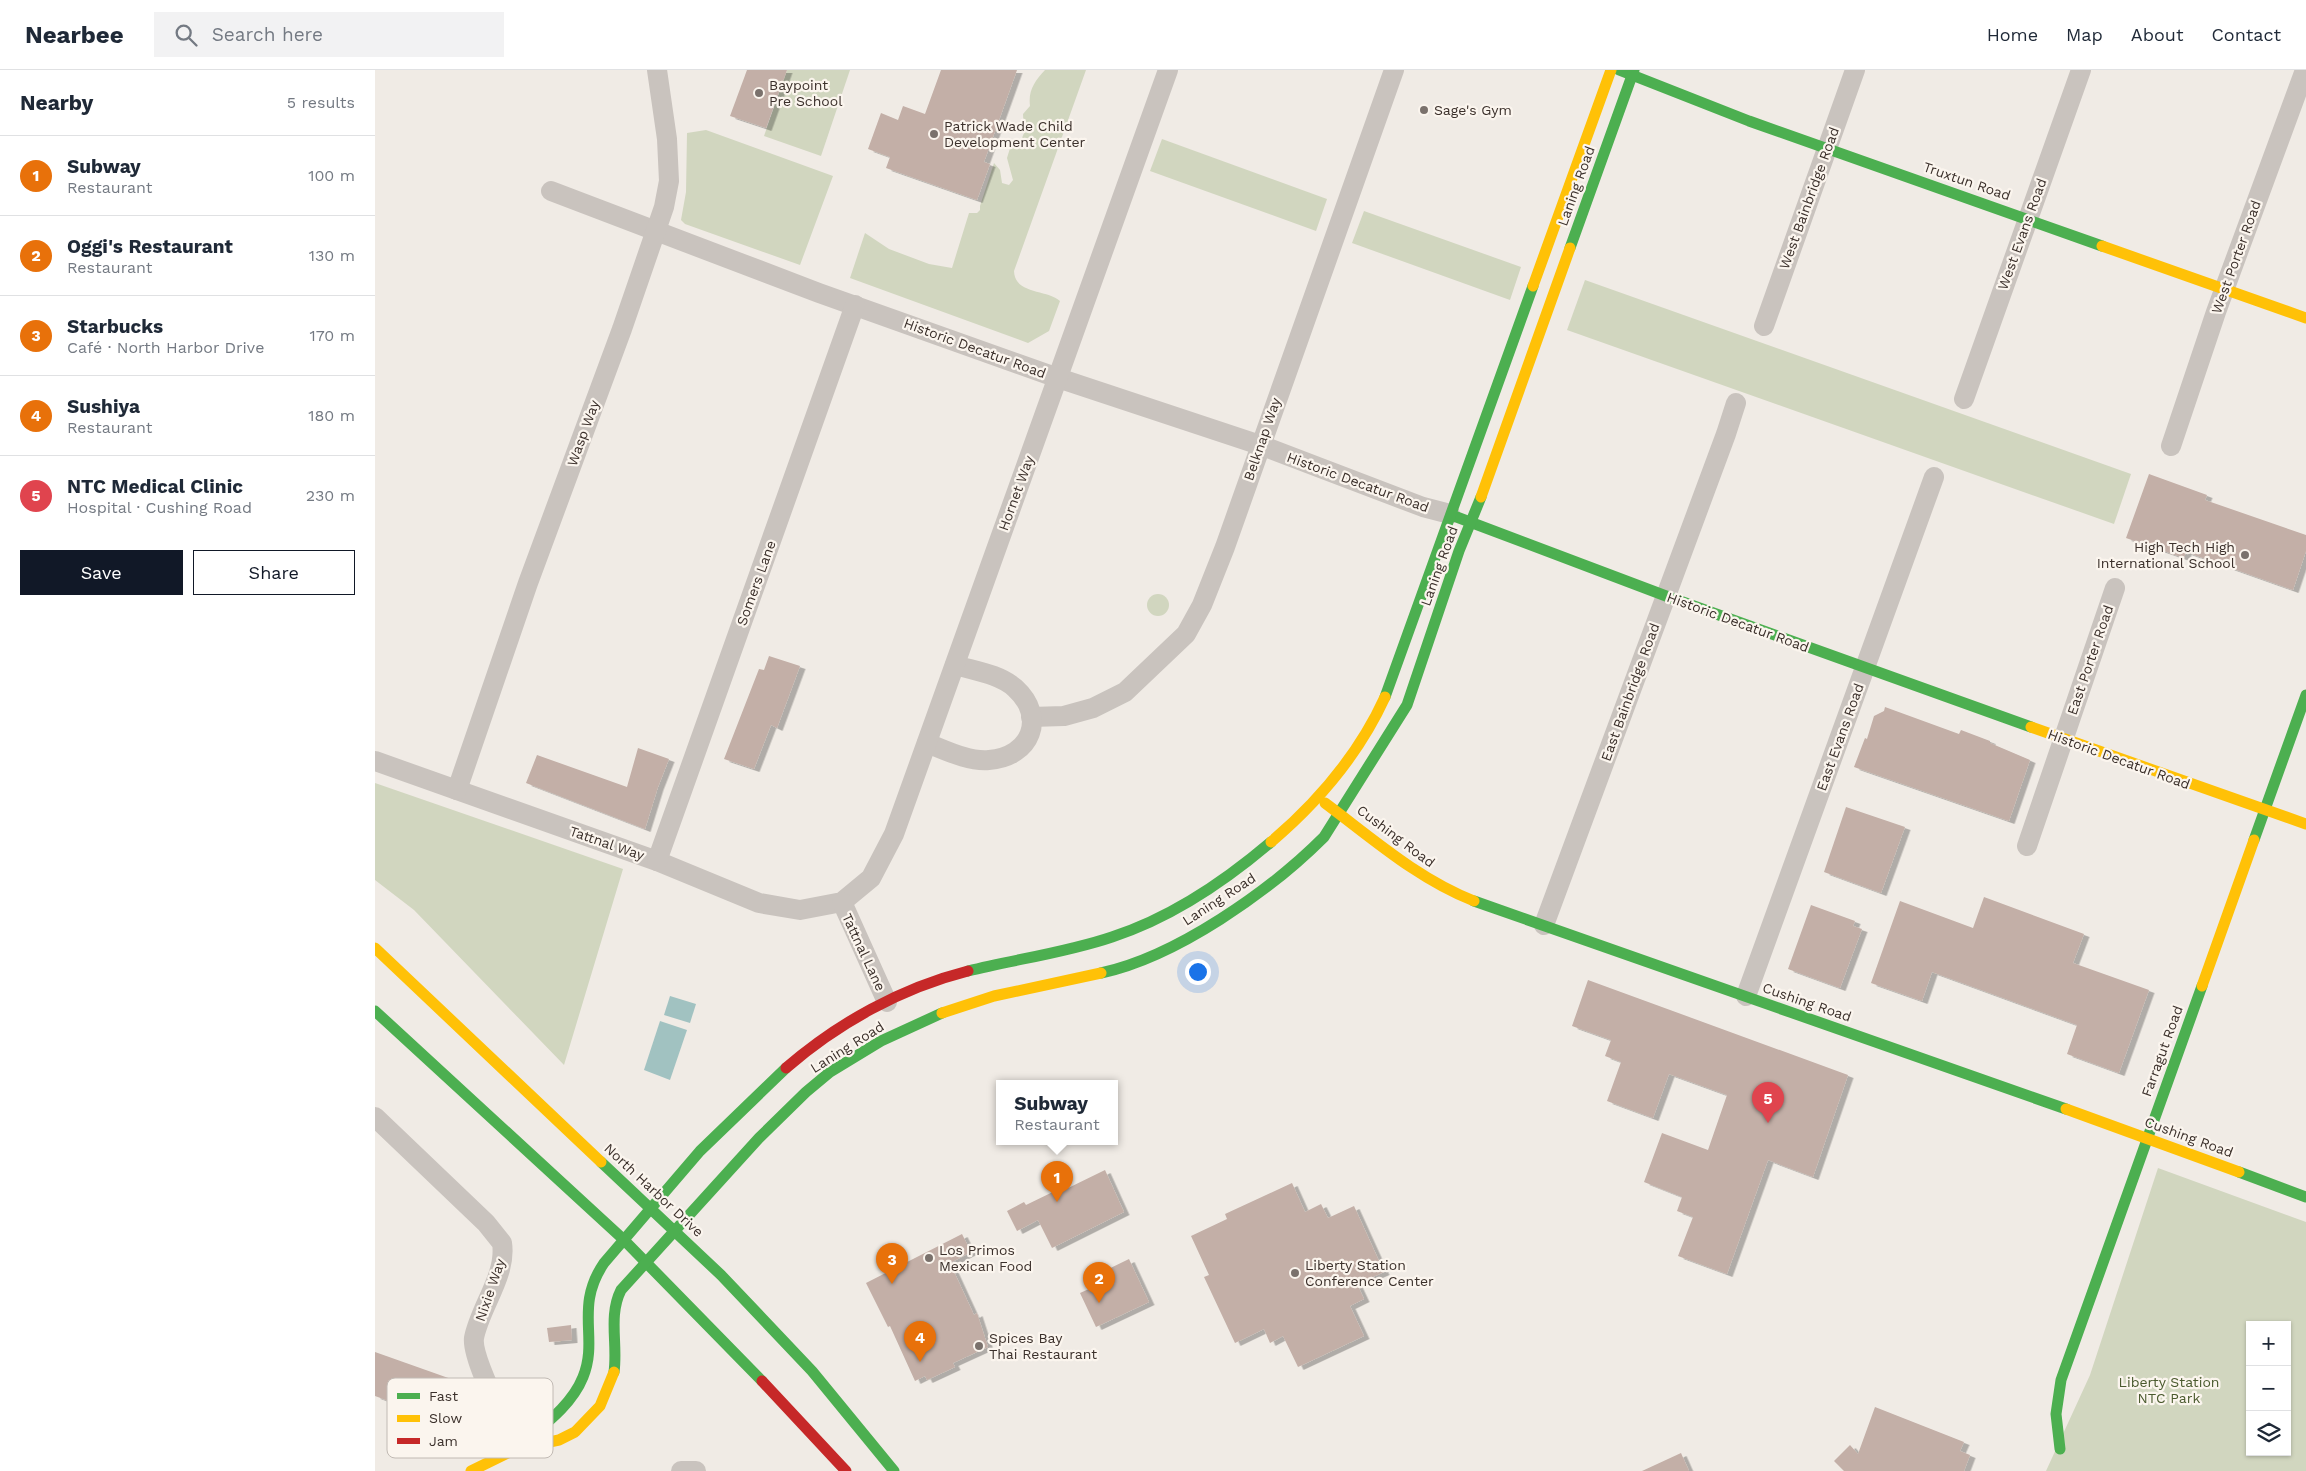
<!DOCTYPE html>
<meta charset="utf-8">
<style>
:root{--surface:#fff;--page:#f2f2f3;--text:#1f2937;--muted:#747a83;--line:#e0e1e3;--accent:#111827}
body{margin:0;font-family:"Work Sans",sans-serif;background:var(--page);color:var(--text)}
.controls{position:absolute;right:15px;bottom:15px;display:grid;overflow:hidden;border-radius:0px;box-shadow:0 1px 4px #0004}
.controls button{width:45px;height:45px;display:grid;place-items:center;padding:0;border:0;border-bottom:1px solid var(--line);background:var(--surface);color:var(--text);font:25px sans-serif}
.you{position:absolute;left:822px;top:901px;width:18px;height:18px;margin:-12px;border:4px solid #fff;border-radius:50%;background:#1a73e8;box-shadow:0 0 0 8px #1a73e833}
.badge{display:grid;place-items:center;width:32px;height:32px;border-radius:50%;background:var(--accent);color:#fff;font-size:16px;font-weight:700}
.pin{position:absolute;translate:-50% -41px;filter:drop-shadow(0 1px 2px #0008)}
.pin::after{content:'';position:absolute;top:26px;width:18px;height:15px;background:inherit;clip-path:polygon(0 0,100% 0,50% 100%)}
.popup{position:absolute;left:621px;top:1010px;width:122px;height:65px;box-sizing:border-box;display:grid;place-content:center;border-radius:0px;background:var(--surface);filter:drop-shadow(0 1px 4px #0005);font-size:16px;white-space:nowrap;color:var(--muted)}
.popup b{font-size:19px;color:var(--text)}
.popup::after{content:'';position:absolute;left:50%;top:100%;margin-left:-10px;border:10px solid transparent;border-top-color:var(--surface)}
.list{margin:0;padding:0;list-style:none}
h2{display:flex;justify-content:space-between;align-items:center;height:65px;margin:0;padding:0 20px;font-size:21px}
h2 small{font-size:16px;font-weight:400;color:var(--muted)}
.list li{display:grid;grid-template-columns:32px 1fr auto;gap:15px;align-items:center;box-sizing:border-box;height:80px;padding:0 20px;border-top:1px solid var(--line)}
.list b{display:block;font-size:19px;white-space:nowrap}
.list p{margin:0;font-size:16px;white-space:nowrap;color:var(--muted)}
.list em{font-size:16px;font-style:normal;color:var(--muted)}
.actions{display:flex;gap:10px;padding:15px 20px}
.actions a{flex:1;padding:11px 0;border:1px solid var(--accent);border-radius:0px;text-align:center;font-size:18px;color:var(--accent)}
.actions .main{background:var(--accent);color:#fff}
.icon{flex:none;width:28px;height:28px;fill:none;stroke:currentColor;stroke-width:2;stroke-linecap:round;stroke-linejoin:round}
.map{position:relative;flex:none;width:1931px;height:1401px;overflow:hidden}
header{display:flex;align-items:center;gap:30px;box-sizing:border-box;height:70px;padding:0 25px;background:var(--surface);border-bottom:1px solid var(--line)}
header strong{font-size:24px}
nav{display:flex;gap:28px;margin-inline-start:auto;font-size:18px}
.search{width:350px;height:45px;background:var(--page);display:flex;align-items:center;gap:12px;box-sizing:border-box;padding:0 18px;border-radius:0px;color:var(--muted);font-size:19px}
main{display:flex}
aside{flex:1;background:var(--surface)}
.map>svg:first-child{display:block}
.green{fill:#d1d6bf;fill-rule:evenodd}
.water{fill:#a1c2c1}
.building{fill:#c3afa7;filter:url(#shadow)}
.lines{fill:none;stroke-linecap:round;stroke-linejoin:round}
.street{stroke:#c9c3be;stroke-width:20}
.fast{stroke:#4caf50;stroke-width:11}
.slow{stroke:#ffc107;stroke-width:11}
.jam{stroke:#c62828;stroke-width:11}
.poi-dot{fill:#7a716c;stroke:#fbf5ee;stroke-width:2}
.labels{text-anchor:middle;stroke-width:4.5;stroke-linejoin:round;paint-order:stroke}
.poi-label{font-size:14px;fill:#3b302b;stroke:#fbf5ee;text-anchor:start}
.street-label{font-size:14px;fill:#3b302b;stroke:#fbf5ee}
.park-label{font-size:14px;fill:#4a5a2e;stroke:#fbf5ee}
.key{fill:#fbf5ee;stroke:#c1bab4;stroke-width:1}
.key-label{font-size:14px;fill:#3b302b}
</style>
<header>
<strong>Nearbee</strong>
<div class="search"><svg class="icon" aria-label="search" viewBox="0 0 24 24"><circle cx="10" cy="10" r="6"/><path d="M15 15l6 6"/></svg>Search here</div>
<nav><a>Home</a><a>Map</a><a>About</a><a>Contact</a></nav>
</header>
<main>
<aside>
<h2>Nearby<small>5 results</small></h2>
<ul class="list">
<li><span class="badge" style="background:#e8710a">1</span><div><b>Subway</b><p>Restaurant</p></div><em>100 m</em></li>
<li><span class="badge" style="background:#e8710a">2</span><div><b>Oggi's Restaurant</b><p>Restaurant</p></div><em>130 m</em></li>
<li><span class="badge" style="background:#e8710a">3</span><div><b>Starbucks</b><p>Café · North Harbor Drive</p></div><em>170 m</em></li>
<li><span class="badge" style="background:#e8710a">4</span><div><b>Sushiya</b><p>Restaurant</p></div><em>180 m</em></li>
<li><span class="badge" style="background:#e0444e">5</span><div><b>NTC Medical Clinic</b><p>Hospital · Cushing Road</p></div><em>230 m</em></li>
</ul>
<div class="actions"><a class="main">Save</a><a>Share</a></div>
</aside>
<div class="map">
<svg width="1931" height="1401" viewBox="0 0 1931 1401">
<defs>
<filter id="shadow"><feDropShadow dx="5.5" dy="3" stdDeviation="0" flood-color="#0004"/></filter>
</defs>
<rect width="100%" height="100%" fill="#f0ebe5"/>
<g class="green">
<path d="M412,0H475L446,86L389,66Z"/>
<path d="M670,0H711L639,201C640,225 672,219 685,231L674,261L653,273L475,208L490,163L514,179L554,194L577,198L594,143H602L605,140V136L619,93L625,100L627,113L634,115L638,110L632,88L636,75L647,68L649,63L648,44L655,36C653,20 660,11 670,0Z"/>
<path d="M331,60L458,106L425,195L310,154L306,150L311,122L312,63Z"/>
<path d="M787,69L952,129L941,161L775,101Z"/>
<path d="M989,141L1146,197L1135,230L977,173Z"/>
<path d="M1210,210L1756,404L1739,454L1192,260Z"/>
<circle cx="783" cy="535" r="11"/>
<path d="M0,713L248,799L189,995L39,840L0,810Z"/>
<path d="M1783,1098L1931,1152V1401H1671L1715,1305ZM1875,1255H1912V1382H1875Z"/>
</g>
<g class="water">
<path d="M295,926L321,934L315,953L289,945Z"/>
<path d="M285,951L312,960L295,1010L269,1000Z"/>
</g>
<g class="building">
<path d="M372,0H412L391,58L355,46Z"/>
<path d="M566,0H642L609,92L615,94L602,130L511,98L515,87L493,79L506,43L523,50L528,36L550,44Z"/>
<path d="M1774,404L1832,425L1830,430L1931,465V481L1918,520L1811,482L1809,488L1751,468Z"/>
<path d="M394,586L425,596L402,658L396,655L379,699L349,689L384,599L389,600Z"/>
<path d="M1510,637L1584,664L1586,660L1615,671V673L1655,690L1634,751L1479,697L1490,668L1492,669L1499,646L1509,641Z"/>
<path d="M263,678L294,689L283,717L270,759L151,713L162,685L252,717Z"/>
<path d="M1471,737L1530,757L1506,823L1449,802Z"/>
<path d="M1609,827L1709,864L1698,893L1774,920L1744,1003L1692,984L1702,955L1557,902L1547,931L1496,913L1525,831L1598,858Z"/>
<path d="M1436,835L1480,851L1478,856L1487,859L1465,918L1413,899Z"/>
<path d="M1213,910L1473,1005L1438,1107L1393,1090L1352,1204L1303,1186L1318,1147L1302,1141L1307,1127L1269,1112L1287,1063L1333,1080L1352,1025L1294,1004L1278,1048L1232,1031L1246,992L1230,986L1236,970L1197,956Z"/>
<path d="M730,1100L749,1142L677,1178L663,1150L642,1161L632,1141L649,1132L651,1135L686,1118L687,1121Z"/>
<path d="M917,1113L930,1142L946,1134L953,1148L979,1136L1009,1202L982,1214L989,1229L975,1236L989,1266L923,1297L908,1266L895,1273L889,1259L860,1273L829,1207L834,1205L816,1166L852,1149L850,1144Z"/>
<path d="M587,1164L596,1182L575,1193L599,1245L602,1243L613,1277L578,1293L580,1297L552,1310L550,1306L540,1311L515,1256L513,1257L491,1213Z"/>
<path d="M754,1189L774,1232L721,1257L705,1223L723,1215L719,1206Z"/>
<path d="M196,1255L197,1270L174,1272L172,1258Z"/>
<path d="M0,1282L79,1310L66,1350L0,1326Z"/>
<path d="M1500,1337L1589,1372L1585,1381L1595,1385L1589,1401H1469L1459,1391L1475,1375L1483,1384Z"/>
<path d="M1306,1383L1314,1401H1267Z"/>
</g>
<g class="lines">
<g class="street">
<path d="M176,121L444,223L683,308L885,375L1048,437L1075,444"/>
<path d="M1389,256L1480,0"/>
<path d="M1589,329L1706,0"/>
<path d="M1796,376L1841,242L1930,0"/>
<path d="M656,647L689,646L718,638L750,622L811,564L827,535L850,477L1019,0"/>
<path d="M552,673C570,680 594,692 614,690C656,687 672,647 640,618C624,604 600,601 580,595"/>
<path d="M0,691L282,791L384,833L425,840L467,832L496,808L519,764L793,0"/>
<path d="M82,720L153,513L247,259L289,137L294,111L292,69L282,0"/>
<path d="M1652,776L1740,518"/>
<path d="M282,791L480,235"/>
<path d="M467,832L512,932"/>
<path d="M1169,855L1351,364L1361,333"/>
<path d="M1371,926L1559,407"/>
<path d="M0,1047L111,1153L127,1173C132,1205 105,1237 99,1268C96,1289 132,1355 142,1378"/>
<path d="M306,1401H321"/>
</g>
<g class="fast">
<path d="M1244,0L1374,51L1727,176"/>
<path d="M1195,178L1259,0"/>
<path d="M1079,446L1291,526L1656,657"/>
<path d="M1010,627L1158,216"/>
<path d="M1879,770L1931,625"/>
<path d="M1099,831L1691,1039"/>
<path d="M593,901C641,889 690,883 737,867C796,848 849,812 896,772"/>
<path d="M726,903C801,887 895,821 949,767L1032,635L1084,481L1106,427"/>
<path d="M0,941L248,1169L387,1311"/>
<path d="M226,1092L346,1205L437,1301L519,1401"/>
<path d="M1864,1102L1931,1127"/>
<path d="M239,1302C243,1274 233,1246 246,1220L384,1068L431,1022L455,1002L506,971L567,943"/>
<path d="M143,1377C166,1357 196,1337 208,1307C224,1268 199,1237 229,1193L325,1081L411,998"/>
<path d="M1685,1379L1681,1344L1686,1310L1827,916"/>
</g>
<g class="slow">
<path d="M1727,176L1931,248"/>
<path d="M1158,216L1236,0"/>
<path d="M1106,427L1195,178"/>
<path d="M1656,657L1931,754"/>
<path d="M950,733C998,769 1043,809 1099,831"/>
<path d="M896,772C943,732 984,684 1010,627"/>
<path d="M0,878L226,1092"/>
<path d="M1827,916L1879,770"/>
<path d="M567,943L619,926L726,903"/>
<path d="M1691,1039L1864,1102"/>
<path d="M96,1401L141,1379L184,1370L200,1362L225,1336L239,1302"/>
</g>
<g class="jam">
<path d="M411,998C463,953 526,918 593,901"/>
<path d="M387,1311L471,1401"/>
</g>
</g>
<g class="poi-dot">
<circle cx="384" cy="23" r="5"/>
<circle cx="1049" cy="40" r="5"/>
<circle cx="559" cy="64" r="5"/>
<circle cx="1870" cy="485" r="5"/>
<circle cx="554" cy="1188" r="5"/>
<circle cx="920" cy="1203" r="5"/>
<circle cx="604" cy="1276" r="5"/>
</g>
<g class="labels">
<g class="poi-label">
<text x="394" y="20">Baypoint<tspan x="394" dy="16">Pre School</tspan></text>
<text x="1059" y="45">Sage's Gym</text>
<text x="569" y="61">Patrick Wade Child<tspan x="569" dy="16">Development Center</tspan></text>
<text x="1860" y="482" text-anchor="end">High Tech High<tspan x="1860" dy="16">International School</tspan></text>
<text x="564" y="1185">Los Primos<tspan x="564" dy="16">Mexican Food</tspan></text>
<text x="930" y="1200">Liberty Station<tspan x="930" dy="16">Conference Center</tspan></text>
<text x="614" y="1273">Spices Bay<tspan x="614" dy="16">Thai Restaurant</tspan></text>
</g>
<g class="street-label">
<text transform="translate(1592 111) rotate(19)" y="5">Truxtun Road</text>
<text transform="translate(1201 116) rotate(-70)" y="5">Laning Road</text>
<text transform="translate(1434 128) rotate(-70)" y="5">West Bainbridge Road</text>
<text transform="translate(1647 164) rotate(-70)" y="5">West Evans Road</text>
<text transform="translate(1861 187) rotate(-70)" y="5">West Porter Road</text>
<text transform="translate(600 278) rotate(20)" y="5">Historic Decatur Road</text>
<text transform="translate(208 363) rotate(-70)" y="5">Wasp Way</text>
<text transform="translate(887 369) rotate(-71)" y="5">Belknap Way</text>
<text transform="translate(983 412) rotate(20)" y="5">Historic Decatur Road</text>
<text transform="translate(641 423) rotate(-70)" y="5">Hornet Way</text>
<text transform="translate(1064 496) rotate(-70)" y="5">Laning Road</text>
<text transform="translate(381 513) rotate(-70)" y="5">Somers Lane</text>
<text transform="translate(1363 552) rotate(20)" y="5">Historic Decatur Road</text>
<text transform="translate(1715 590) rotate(-71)" y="5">East Porter Road</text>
<text transform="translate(1255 622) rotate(-70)" y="5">East Bainbridge Road</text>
<text transform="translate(1465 667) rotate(-70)" y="5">East Evans Road</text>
<text transform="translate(1744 689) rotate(20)" y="5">Historic Decatur Road</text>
<text transform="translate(1021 766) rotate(37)" y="5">Cushing Road</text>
<text transform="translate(232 773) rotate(19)" y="5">Tattnal Way</text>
<text transform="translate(844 829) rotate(-33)" y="5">Laning Road</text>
<text transform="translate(489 882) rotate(65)" y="5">Tattnal Lane</text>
<text transform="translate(1432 932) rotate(19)" y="5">Cushing Road</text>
<text transform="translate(472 977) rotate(-32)" y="5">Laning Road</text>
<text transform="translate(1787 981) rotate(-70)" y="5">Farragut Road</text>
<text transform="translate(1814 1067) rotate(20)" y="5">Cushing Road</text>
<text transform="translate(279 1120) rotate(43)" y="5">North Harbor Drive</text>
<text transform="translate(115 1220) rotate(-71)" y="5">Nixie Way</text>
</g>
<g class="park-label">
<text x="1794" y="1317">Liberty Station<tspan x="1794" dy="16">NTC Park</tspan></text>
</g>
</g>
<rect x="12" y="1308" width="166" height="80" rx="8" class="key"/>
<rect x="22" y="1323" width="23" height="6" fill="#4caf50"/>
<rect x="22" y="1345" width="23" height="7" fill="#ffc107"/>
<rect x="22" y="1368" width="23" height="6" fill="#c62828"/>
<g class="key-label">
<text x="54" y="1331">Fast</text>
<text x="54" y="1353">Slow</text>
<text x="54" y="1376">Jam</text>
</g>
</svg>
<div class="controls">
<button>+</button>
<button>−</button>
<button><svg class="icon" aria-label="layers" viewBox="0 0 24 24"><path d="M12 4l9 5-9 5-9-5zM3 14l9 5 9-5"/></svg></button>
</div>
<div class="you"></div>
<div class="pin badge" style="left:682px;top:1132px;background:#e8710a">1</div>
<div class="popup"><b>Subway</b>Restaurant</div>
<div class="pin badge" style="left:724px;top:1233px;background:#e8710a">2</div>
<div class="pin badge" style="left:517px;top:1214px;background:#e8710a">3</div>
<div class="pin badge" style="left:545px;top:1292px;background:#e8710a">4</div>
<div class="pin badge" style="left:1393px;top:1053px;background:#e0444e">5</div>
</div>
</main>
